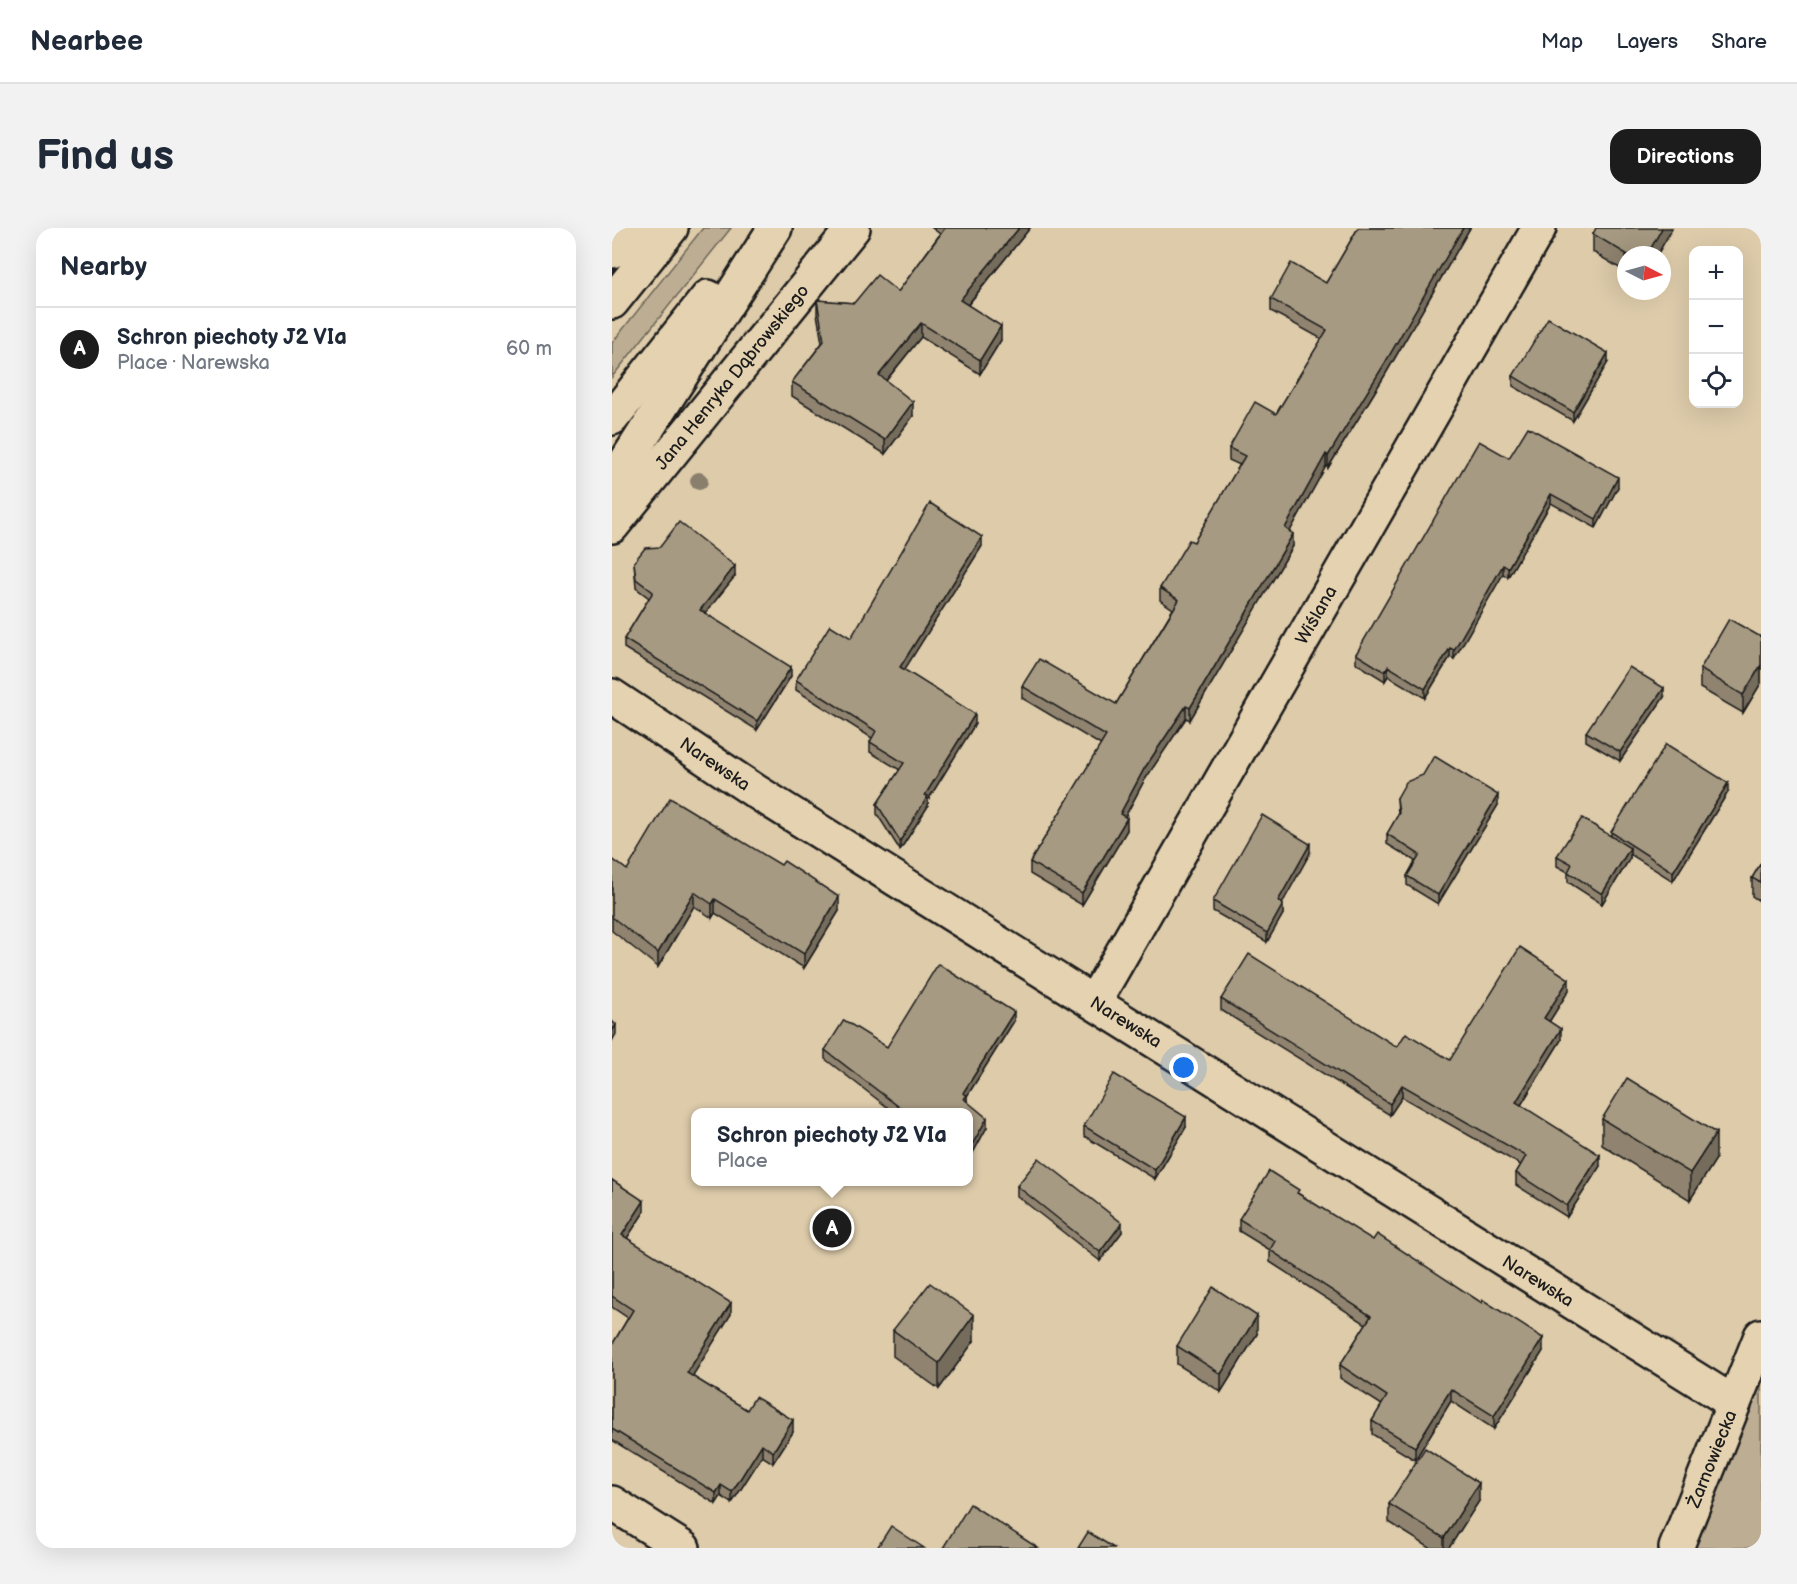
<!DOCTYPE html>
<meta charset="utf-8">
<style>
:root{--surface:#fff;--page:#f2f2f3;--text:#1f2937;--muted:#747a83;--line:#e0e1e3;--accent:#1c1c1c}
body{margin:0;font-family:"Balsamiq Sans",sans-serif;background:var(--page);color:var(--text)}
.controls{position:absolute;right:18px;top:18px;display:grid;overflow:hidden;border-radius:12px;box-shadow:0 6px 24px #0002}
.controls button{width:54px;height:54px;display:grid;place-items:center;padding:0;border:0;border-bottom:2px solid var(--line);background:var(--surface);color:var(--text);font:30px sans-serif}
.compass{position:absolute;left:1005px;top:18px;width:54px;height:54px;border-radius:50%;background:var(--surface);box-shadow:0 6px 24px #0002;rotate:96deg}
.you{position:absolute;left:572px;top:840px;width:21px;height:21px;margin:-15px;border:4px solid #fff;border-radius:50%;background:#1a73e8;box-shadow:0 0 0 9px #1a73e833}
.badge{display:grid;place-items:center;width:39px;height:39px;border-radius:50%;background:var(--accent);color:#fff;font-size:20px;font-weight:700}
.pin{position:absolute;translate:-50% -50%;border:3px solid #fff;box-shadow:0 2px 6px #0006}
.popup{position:absolute;left:79px;top:880px;width:282px;height:78px;box-sizing:border-box;display:grid;place-content:center;border-radius:12px;background:var(--surface);filter:drop-shadow(0 2px 4px #0005);font-size:20px;white-space:nowrap;color:var(--muted)}
.popup b{font-size:22px;color:var(--text)}
.popup::after{content:'';position:absolute;left:50%;top:100%;margin-left:-12px;border:12px solid transparent;border-top-color:var(--surface)}
.list{margin:0;padding:0;list-style:none}
h2{display:flex;justify-content:space-between;align-items:center;height:78px;margin:0;padding:0 24px;font-size:26px}
h2 small{font-size:20px;font-weight:400;color:var(--muted)}
.list li{display:grid;grid-template-columns:39px 1fr auto;gap:18px;align-items:center;box-sizing:border-box;height:84px;padding:0 24px;border-top:2px solid var(--line)}
.list b{display:block;font-size:22px;white-space:nowrap}
.list p{margin:0;font-size:20px;white-space:nowrap;color:var(--muted)}
.list em{font-size:20px;font-style:normal;color:var(--muted)}
.icon{flex:none;width:33px;height:33px;fill:none;stroke:currentColor;stroke-width:2;stroke-linecap:round;stroke-linejoin:round}
.map{position:relative;flex:none;width:1149px;height:1320px;overflow:hidden;border-radius:18px}
header{display:flex;align-items:center;gap:36px;box-sizing:border-box;height:84px;padding:0 30px;background:var(--surface);border-bottom:2px solid var(--line)}
header strong{font-size:28px}
nav{display:flex;gap:33px;margin-inline-start:auto;font-size:21px}
.intro{display:flex;align-items:center;justify-content:space-between;box-sizing:border-box;height:144px;padding:0 36px}
h1{margin:0;font-size:42px}
.button{padding:15px 27px;border-radius:18px;background:var(--accent);color:#fff;font-size:21px;font-weight:700}
main{display:flex;gap:36px;padding:0 36px}
aside{flex:1;background:var(--surface);border-radius:18px;box-shadow:0 6px 24px #0002}
.map>svg:first-child{display:block}
.green{fill:#bdae93;stroke:#6c6558;stroke-width:1.5}
.lines{fill:none;stroke-linecap:round;stroke-linejoin:round}
.minor-casing{stroke:#1c1c1c;stroke-width:38}
.secondary-casing{stroke:#1c1c1c;stroke-width:38}
.minor{stroke:#e5d2b0;stroke-width:33}
.secondary{stroke:#e5d2b0;stroke-width:33}
.tree{fill:#897f6c}
.wall{fill:#908470;stroke:#1c1c1c;stroke-width:1.5}
.shaded-wall{fill:#756c5b;stroke:#1c1c1c;stroke-width:1.5}
.building{fill:#a79a82;stroke:#1c1c1c;stroke-width:1.5}
.labels{text-anchor:middle;stroke-width:4.5;stroke-linejoin:round;paint-order:stroke}
.street-label{font-size:18px;fill:#1c1c1c;stroke:#e5d2b0}
</style>
<header>
<strong>Nearbee</strong>
<nav><a>Map</a><a>Layers</a><a>Share</a></nav>
</header>
<div class="intro"><h1>Find us</h1><a class="button">Directions</a></div>
<main>
<aside>
<h2>Nearby<small></small></h2>
<ul class="list">
<li><span class="badge">A</span><div><b>Schron piechoty J2 VIa</b><p>Place · Narewska</p></div><em>60 m</em></li>
</ul>
</aside>
<div class="map">
<svg width="1149" height="1320" viewBox="0 0 1149 1320">
<rect width="100%" height="100%" fill="#ddcbaa"/>
<filter id="ink" filterUnits="userSpaceOnUse"><feTurbulence type="fractalNoise" baseFrequency=".0167" numOctaves="2"/><feDisplacementMap in="SourceGraphic" scale="12" xChannelSelector="R" yChannelSelector="G"/><feConvolveMatrix kernelMatrix="1 2 1 2 8 2 1 2 1" color-interpolation-filters="sRGB"/></filter>
<g filter="url(#ink)">
<g class="green">
<path d="M91,0H119L0,149V115Z"/>
<path d="M1149,1141V1320H1078Z"/>
</g>
<g class="lines">
<g class="minor-casing">
<g id="minor">
<path d="M0,298L241,0"/>
<path d="M0,468L143,563L1122,1175"/>
<path d="M482,774L927,0"/>
<path d="M0,1275L71,1320"/>
<path d="M1064,1320L1149,1108"/>
</g>
</g>
<g class="secondary-casing">
<g id="secondary">
<path d="M0,23L26,0"/>
<path d="M0,74L59,0"/>
<path d="M0,190L96,69"/>
<path d="M0,256L163,0"/>
</g>
</g>
<use href="#minor" class="minor"/>
<use href="#secondary" class="secondary"/>
</g>
<circle class="tree" cx="87" cy="253" r="9"/>
<g class="wall">
<path d="M320,0H418L356,77L389,112L368,146L309,109L274,153L301,188L273,226L180,168V154L210,115L205,86V72L242,75L286,64L328,6Z"/>
<path d="M746,0H858L773,147L716,240L714,238L678,303L681,318L578,492L574,490L532,553L513,589L515,602L470,677L418,646V634L489,517L410,470V458L504,476L561,381L548,372V360L582,314L628,237L617,232V220L664,186L710,111L659,83V71L714,55Z"/>
<path d="M1060,0L1045,27H1014V44L981,24V6Z"/>
<path d="M996,134L961,193L901,158V148Z"/>
<path d="M897,230L1006,259L984,300L939,275L896,349L891,346L842,431L838,429L813,470L776,448L773,453L744,435V426Z"/>
<path d="M370,318L292,442L363,496L316,572V578L288,622L265,586V576L288,542L258,524V514L260,510L184,462V452L239,410Z"/>
<path d="M22,334L123,348L93,385L179,448L145,502L12,420V411L37,370L24,360Z"/>
<path d="M1149,409V455L1131,485L1088,460V441Z"/>
<path d="M1052,469L1008,533L974,513V504Z"/>
<path d="M1116,564L1061,653L1018,626V630L990,676L956,654V644L945,638V628L999,608V604Z"/>
<path d="M785,570L886,577L826,676L795,657V648L803,633L775,616V606L786,587Z"/>
<path d="M698,625L670,675L671,686L655,714L601,683V673Z"/>
<path d="M0,631L15,642L227,683L192,740L103,685L100,690L82,678L46,739L0,703Z"/>
<path d="M1149,635V674L1140,668V650Z"/>
<path d="M957,762L937,794L949,812L909,877L988,938L955,989L904,957V945L909,937L790,869L778,887L609,782V771L838,832Z"/>
<path d="M402,793L355,868V874L375,899L357,932V885H283L213,831V822L275,819Z"/>
<path d="M990,891L1104,931L1078,972L990,917Z"/>
<path d="M472,898L574,899L543,951L472,908Z"/>
<path d="M0,952L32,984L15,1010L119,1086L80,1148L135,1182L181,1204L161,1235L150,1228L120,1275L109,1268L104,1276L0,1212V1117L16,1090L0,1079Z"/>
<path d="M405,958L510,1004L488,1033L405,968Z"/>
<path d="M687,966L931,1123L882,1201L839,1173L803,1232L760,1206V1193L770,1177L728,1150V1137L754,1096L658,1034V1022L627,1003V991Z"/>
<path d="M281,1102L362,1113L327,1161L281,1128Z"/>
<path d="M645,1106L609,1164L565,1136V1118Z"/>
<path d="M867,1273L837,1320H818L777,1294V1276Z"/>
</g>
<g class="shaded-wall">
<path d="M407,0H418L348,86V72Z"/>
<path d="M851,0H858L773,147L716,240V228Z"/>
<path d="M1050,0H1060V1L1045,27H1035Z"/>
<path d="M309,95V109L267,161V147Z"/>
<path d="M389,98V112L368,146V132Z"/>
<path d="M996,125V134L961,193V184Z"/>
<path d="M301,174V188L273,226V212Z"/>
<path d="M714,226V238L673,312V300Z"/>
<path d="M1006,249V259L984,300V291Z"/>
<path d="M939,266V275L896,349V340Z"/>
<path d="M681,306V318L578,492V480Z"/>
<path d="M370,309V318L288,449V439Z"/>
<path d="M891,337V346L842,431V422Z"/>
<path d="M123,338V348L88,392V382Z"/>
<path d="M838,420V429L813,470V461Z"/>
<path d="M1149,437V455L1131,485V467Z"/>
<path d="M776,438V448L773,453V444Z"/>
<path d="M179,439V448L145,502V493Z"/>
<path d="M1052,460V469L1008,533V524Z"/>
<path d="M574,478V490L532,553L508,598V586L532,541Z"/>
<path d="M363,486V496L316,572V578L288,622V613L313,567Z"/>
<path d="M1116,555V564L1061,653V644Z"/>
<path d="M886,567V577L826,676V667Z"/>
<path d="M515,590V602L470,677V665Z"/>
<path d="M698,616V625L666,683V673Z"/>
<path d="M1018,620V630L990,676V666Z"/>
<path d="M82,664V678L46,739V725Z"/>
<path d="M227,669V683L192,740V726Z"/>
<path d="M103,671V685L100,690V676Z"/>
<path d="M671,676V686L655,714V705Z"/>
<path d="M957,751V762L932,802V790Z"/>
<path d="M402,784V793L355,868V877L352,881L351,865Z"/>
<path d="M4,797V806L0,813V803Z"/>
<path d="M949,801V812L904,885V874Z"/>
<path d="M790,857V869L778,887V876Z"/>
<path d="M574,889V899L543,951V942Z"/>
<path d="M375,890V899L357,932V922Z"/>
<path d="M1104,905V931L1078,972V945Z"/>
<path d="M988,927V938L955,989V978Z"/>
<path d="M32,973V984L10,1018V1007Z"/>
<path d="M510,995V1004L488,1033V1024Z"/>
<path d="M119,1075V1086L75,1157V1145Z"/>
<path d="M362,1087V1113L327,1161V1135Z"/>
<path d="M645,1088V1106L609,1164V1146Z"/>
<path d="M931,1110V1123L882,1201V1188Z"/>
<path d="M839,1161V1173L803,1232V1219Z"/>
<path d="M181,1192V1204L161,1235V1224Z"/>
<path d="M150,1216V1228L120,1275V1264Z"/>
<path d="M867,1255V1273L837,1320H832V1310Z"/>
<path d="M109,1257V1268L104,1276V1265Z"/>
</g>
<g class="building">
<path d="M333,0H407L348,72L389,98L368,132L309,95L267,147L301,174L273,212L180,154L212,113L205,72L242,75L265,47L286,64Z"/>
<path d="M746,0H851L773,135L716,228L714,226L673,300L681,306L578,480L574,478L532,541L508,586L515,590L470,665L418,634L494,508L410,458L427,431L504,476L567,372L548,360L577,312L582,314L633,228L617,220L643,174L664,186L715,102L659,71L679,35L714,55Z"/>
<path d="M984,0H1050L1035,27H1016L981,6Z"/>
<path d="M936,90L996,125L961,184L901,148Z"/>
<path d="M916,199L1006,249L984,291L939,266L896,340L891,337L842,422L838,420L813,461L776,438L773,444L744,426L867,213L897,230Z"/>
<path d="M318,275L370,309L288,439L363,486L313,567L316,568L288,613L265,576L292,535L258,514L264,503L184,452L218,397L239,410Z"/>
<path d="M67,294L123,338L88,382L179,439L145,493L12,411L41,364L24,351L22,334L33,320L48,319Z"/>
<path d="M1117,391L1149,409V437L1131,467L1088,441Z"/>
<path d="M1017,439L1052,460L1008,524L974,504Z"/>
<path d="M1054,516L1116,555L1061,644L999,604Z"/>
<path d="M822,528L886,567L826,667L795,648L808,627L775,606L787,585L785,570L794,554L811,547Z"/>
<path d="M58,570L169,637L172,633L227,669L192,726L103,671L100,676L82,664L46,725L0,689V631L15,642Z"/>
<path d="M650,587L698,616L666,673L671,676L655,705L601,673Z"/>
<path d="M970,590L1018,620L990,666L956,644L960,636L945,628Z"/>
<path d="M1149,635V655L1140,650Z"/>
<path d="M908,719L957,751L932,790L949,801L904,874L988,927L955,978L904,945L914,928L790,857L778,876L609,771L637,726L785,819L794,805L838,832Z"/>
<path d="M326,736L402,784L351,865L355,867L352,871L375,890L357,922V885H295L213,822L232,792L275,819Z"/>
<path d="M0,793L4,797L0,803Z"/>
<path d="M502,846L574,889L543,942L472,898Z"/>
<path d="M1015,850L1104,905L1078,945L990,891Z"/>
<path d="M427,930L510,995L488,1024L405,958Z"/>
<path d="M657,943L687,962L685,965L761,1012L765,1006L870,1075L871,1072L931,1110L882,1188L839,1161L803,1219L760,1193L775,1168L728,1137L759,1088L658,1022L663,1013L627,991Z"/>
<path d="M0,952L32,973L10,1007L119,1075L75,1145L135,1182L143,1169L181,1192L161,1224L150,1216L120,1264L109,1257L104,1265L0,1201V1117L21,1082L0,1068Z"/>
<path d="M318,1055L362,1087L327,1135L281,1102Z"/>
<path d="M601,1059L645,1088L609,1146L565,1118Z"/>
<path d="M813,1220L867,1255L832,1310L777,1276Z"/>
<path d="M358,1276L426,1320H331Z"/>
<path d="M279,1298L312,1320H265Z"/>
<path d="M476,1304L502,1320H466Z"/>
</g>
</g>
<g class="labels">
<g class="street-label">
<text transform="translate(120 149) rotate(-51)" y="6">Jana Henryka Dąbrowskiego</text>
<text transform="translate(704 387) rotate(-60)" y="6">Wiślana</text>
<text transform="translate(103 536) rotate(34)" y="6">Narewska</text>
<text transform="translate(514 794) rotate(32)" y="6">Narewska</text>
<text transform="translate(926 1053) rotate(32)" y="6">Narewska</text>
<text transform="translate(1100 1231) rotate(-68)" y="6">Żarnowiecka</text>
</g>
</g>
</svg>
<div class="controls">
<button>+</button>
<button>−</button>
<button><svg class="icon" aria-label="locate" viewBox="0 0 24 24"><circle cx="12" cy="12" r="6"/><path d="M12 2v4M12 18v4M2 12h4M18 12h4"/></svg></button>
</div>
<svg class="compass" viewBox="-18 -18 36 36"><path d="M0-13l5 13h-10z" fill="#e53935"/><path d="M0 13l5-13h-10z" fill="#747a83"/></svg>
<div class="you"></div>
<div class="pin badge" style="left:220px;top:1000px">A</div>
<div class="popup"><b>Schron piechoty J2 VIa</b>Place</div>
</div>
</main>
